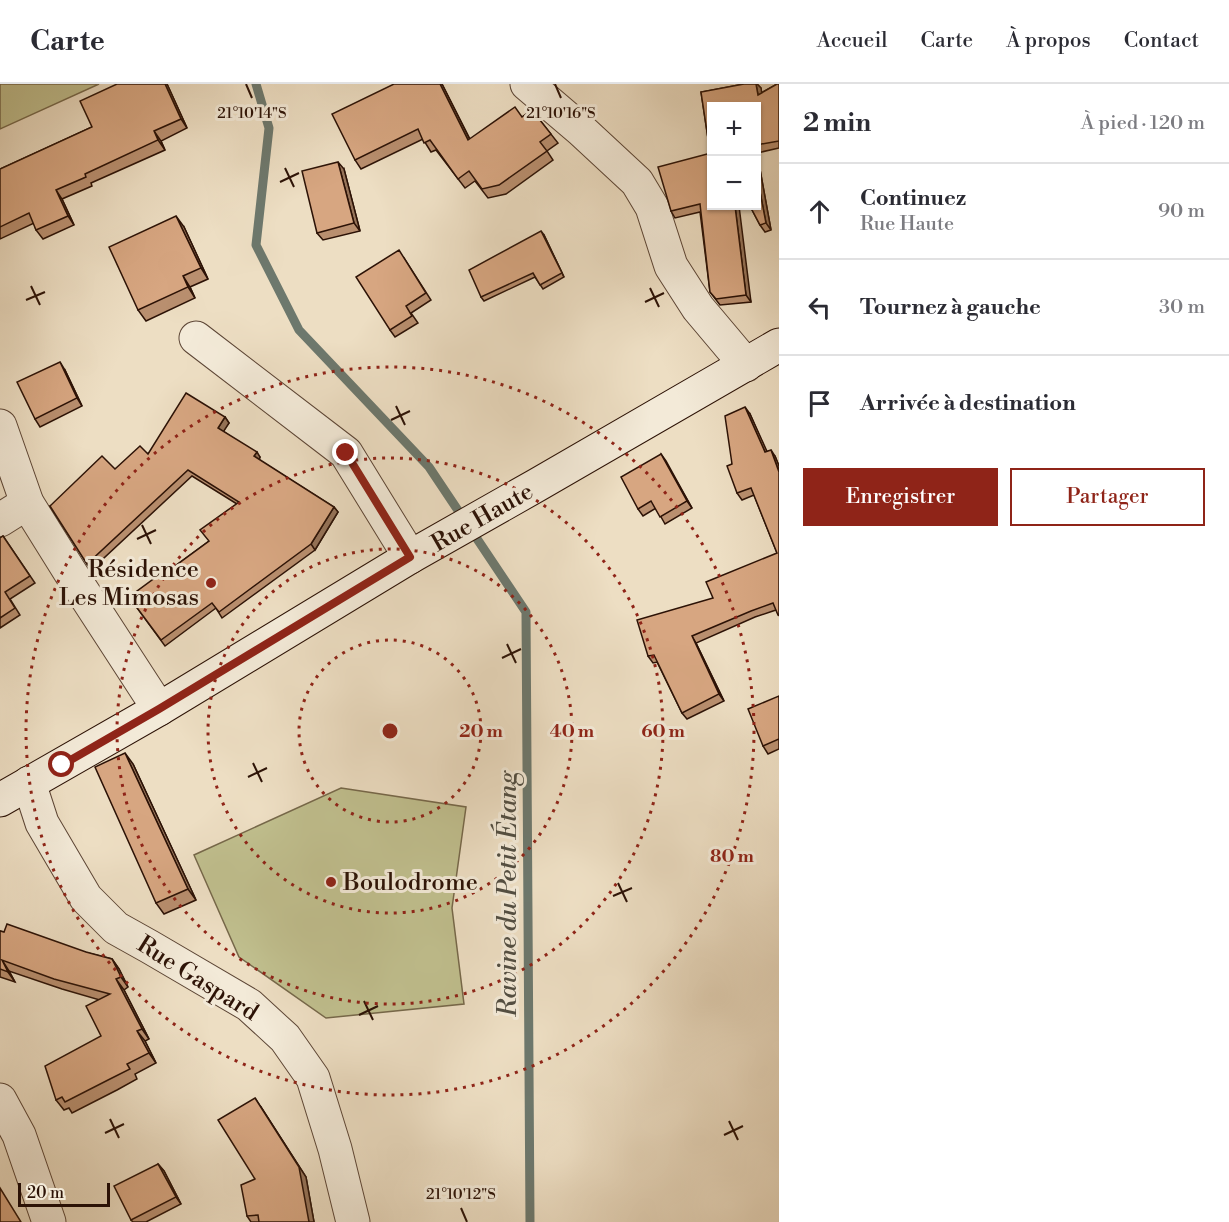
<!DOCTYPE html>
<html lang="fr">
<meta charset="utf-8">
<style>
:root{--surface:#fff;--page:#f7f7f7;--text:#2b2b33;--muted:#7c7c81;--line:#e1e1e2;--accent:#8f2418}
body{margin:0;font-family:"Libre Bodoni",serif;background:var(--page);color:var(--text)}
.controls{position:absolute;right:18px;top:18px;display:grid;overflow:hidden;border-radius:0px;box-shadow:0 2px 4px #0004}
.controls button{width:54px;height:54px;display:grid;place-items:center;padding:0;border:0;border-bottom:2px solid var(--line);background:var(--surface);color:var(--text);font:30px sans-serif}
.scale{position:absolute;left:18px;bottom:15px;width:92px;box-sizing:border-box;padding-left:6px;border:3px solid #2c1206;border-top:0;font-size:16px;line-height:21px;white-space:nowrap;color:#2c1206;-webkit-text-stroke:4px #f3ead8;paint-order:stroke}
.stop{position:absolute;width:18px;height:18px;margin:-14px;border:4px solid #8f2418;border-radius:50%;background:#fff}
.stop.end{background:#8f2418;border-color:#fff;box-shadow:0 2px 6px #0008}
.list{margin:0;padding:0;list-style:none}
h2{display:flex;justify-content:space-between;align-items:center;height:78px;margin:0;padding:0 24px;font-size:26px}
h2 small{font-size:20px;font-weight:400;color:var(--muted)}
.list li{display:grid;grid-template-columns:39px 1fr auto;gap:18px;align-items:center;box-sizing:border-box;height:96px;padding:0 24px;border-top:2px solid var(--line)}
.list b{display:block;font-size:22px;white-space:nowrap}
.list p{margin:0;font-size:20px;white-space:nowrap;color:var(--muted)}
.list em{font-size:20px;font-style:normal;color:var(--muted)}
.actions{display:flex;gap:12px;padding:18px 24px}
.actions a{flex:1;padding:14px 0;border:2px solid var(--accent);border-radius:0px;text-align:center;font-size:21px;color:var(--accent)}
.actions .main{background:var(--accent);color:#fff}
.icon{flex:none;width:33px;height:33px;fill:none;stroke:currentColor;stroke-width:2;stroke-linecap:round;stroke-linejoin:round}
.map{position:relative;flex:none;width:779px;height:1138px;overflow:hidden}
header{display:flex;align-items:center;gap:36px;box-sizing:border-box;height:84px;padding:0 30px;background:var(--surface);border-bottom:2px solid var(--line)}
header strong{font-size:28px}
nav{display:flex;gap:33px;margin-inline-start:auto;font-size:21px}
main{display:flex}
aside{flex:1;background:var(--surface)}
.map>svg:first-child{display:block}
.green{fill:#c0bf8e;stroke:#76684a;stroke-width:1.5}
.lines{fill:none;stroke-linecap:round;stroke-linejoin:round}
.stream{stroke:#6d786d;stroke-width:9}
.street-casing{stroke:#5c4535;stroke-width:35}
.secondary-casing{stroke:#2c1206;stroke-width:35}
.street{stroke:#f3ead8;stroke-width:33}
.secondary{stroke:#f3ead8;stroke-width:33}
.wall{fill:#b98f6f;stroke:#2c1206;stroke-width:1.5}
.shaded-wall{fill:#96745a;stroke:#2c1206;stroke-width:1.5}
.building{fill:#d7a681;stroke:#2c1206;stroke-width:1.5}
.route{stroke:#8f2418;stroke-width:8}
.ticks{fill:none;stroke:#2c1206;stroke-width:2}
.ring{fill:none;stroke:#8f2418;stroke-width:3;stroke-dasharray:3 6}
.poi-dot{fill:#8f2418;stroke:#f3ead8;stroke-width:2}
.labels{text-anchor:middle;stroke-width:6;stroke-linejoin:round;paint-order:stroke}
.street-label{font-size:24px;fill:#2c1206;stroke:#f3ead8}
.poi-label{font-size:24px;fill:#2c1206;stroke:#f3ead8;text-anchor:end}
.water-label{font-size:26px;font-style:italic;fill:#524e42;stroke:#f3ead8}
.ticks-label{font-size:15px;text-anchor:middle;fill:#2c1206;stroke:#f3ead8;stroke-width:6;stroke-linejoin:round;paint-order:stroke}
.centre{fill:#8f2418;stroke:#f3ead8;stroke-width:3}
.ring-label{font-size:18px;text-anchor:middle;font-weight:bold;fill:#8f2418;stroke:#f3ead8;stroke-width:6;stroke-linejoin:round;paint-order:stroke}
</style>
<header>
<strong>Carte</strong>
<nav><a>Accueil</a><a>Carte</a><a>À propos</a><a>Contact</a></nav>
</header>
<main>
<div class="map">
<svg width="779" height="1138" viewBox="0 0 779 1138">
<rect width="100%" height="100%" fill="#eddec3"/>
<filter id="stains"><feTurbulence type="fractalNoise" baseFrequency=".00333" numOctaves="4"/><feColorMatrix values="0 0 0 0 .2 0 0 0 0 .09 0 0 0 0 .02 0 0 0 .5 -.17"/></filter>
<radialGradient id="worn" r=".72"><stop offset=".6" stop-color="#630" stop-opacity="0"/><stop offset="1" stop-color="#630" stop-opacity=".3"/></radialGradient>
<g class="green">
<path d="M0,0H99L0,45Z"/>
<path d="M341,704L466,723L452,824L464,920L326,934L239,873L194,771Z"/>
</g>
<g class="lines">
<path class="stream" d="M256,0L269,44L256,161L299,246L429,383L526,528L530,1138"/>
<g class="street-casing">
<g id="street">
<path d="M527,0L581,46L637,98L652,123L671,182L698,224L746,281"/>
<path d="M196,254L346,369L410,473"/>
<path d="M0,342L27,419L70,488L159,625"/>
<path d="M0,436L27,419"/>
<path d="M29,699L42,739L86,814L116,844L150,863L249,921L285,954L313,994L335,1065L353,1138"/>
<path d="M0,1016L19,1051L49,1138"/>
</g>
</g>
<g class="secondary-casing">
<path id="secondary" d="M0,716L159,625L410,473L537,401L779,261"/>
</g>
<use href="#street" class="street"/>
<use href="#secondary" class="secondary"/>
</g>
<g class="wall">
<path d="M167,0L187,44L161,57L165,66L91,99L92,102L62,115L74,141L43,155L36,146L34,139L0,155V85L92,43Z"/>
<path d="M442,0L470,55L522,33L532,26L558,59L547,67L553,76L506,110L488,114L475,97L465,104L436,66L431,68L423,55L361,85L355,76Z"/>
<path d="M744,0H757L761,4V9L777,0H779V64L757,69L771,146L765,148L760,141L750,122H756V22H711V64L709,61L701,8Z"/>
<path d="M711,69L751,218L720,221L710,208L700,128L675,134L671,127Z"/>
<path d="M344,85L360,147L323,156L317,149Z"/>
<path d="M184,143L208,195L190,203L195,214L146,237L138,226Z"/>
<path d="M544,151L564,193L543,205L535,193L484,217L481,213Z"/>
<path d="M404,174L431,216L411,229L418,239L395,253L390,246Z"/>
<path d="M65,286L82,322L40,343L35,335Z"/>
<path d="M750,330L766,367L775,372L779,382V532L776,526L755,533L696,559L724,617L687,635L682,629L657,578L653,579L648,572L713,514L777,469L754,411L742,416L737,409L732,380Z"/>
<path d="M225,333L229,339L223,347L260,373L259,376L334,423L338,428L315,466L222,534L216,524L165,562L129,513L164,490L209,457L237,420L192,392L91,486L50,422L115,385Z"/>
<path d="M661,370L692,424L665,440L656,424L643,432L638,425Z"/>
<path d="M3,452L35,499L10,515L20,531L0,544V454Z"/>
<path d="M779,612V665L768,670L763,662Z"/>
<path d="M133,680L196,816L164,830L156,819Z"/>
<path d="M0,847L112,875L119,885L128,903L124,906L149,955L145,957L156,979L135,990L137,995L117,1006L72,1029L69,1024L64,1026L56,1016L101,952L100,916L62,905L9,887L15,898L0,893Z"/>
<path d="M261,1023L306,1093L314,1138H251L247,1132L255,1095Z"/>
<path d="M158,1080L164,1087L181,1120L146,1138H133L131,1136Z"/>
</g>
<g class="shaded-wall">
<path d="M165,0H167L187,44L181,35Z"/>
<path d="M440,0H442L475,66L468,56Z"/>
<path d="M756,0H757L761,4L763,17L758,11Z"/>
<path d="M154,47L161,57L165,66L158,56Z"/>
<path d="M757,69L771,146L766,139L756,87Z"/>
<path d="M338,78L344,85L360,147L354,139Z"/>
<path d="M56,106L62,115L74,141L68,132Z"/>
<path d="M735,122H739L751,218L746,211Z"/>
<path d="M176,132L184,143L208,195L201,184Z"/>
<path d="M541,147L544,151L564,193Z"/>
<path d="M183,192L190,203L195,214L188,203Z"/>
<path d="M60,278L65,286L82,322L77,314Z"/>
<path d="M745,323L750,330L770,374L765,368Z"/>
<path d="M225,333L229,339L222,350L218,344Z"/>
<path d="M771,366L775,372L779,382V388Z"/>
<path d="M257,368L260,373L258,378L254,372Z"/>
<path d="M661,370L666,377L692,424L687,417Z"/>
<path d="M334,423L338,428L315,466L311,460Z"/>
<path d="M692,552L696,559L724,617L719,610Z"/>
<path d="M125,669L133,680L196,816L188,805Z"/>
<path d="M112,875L119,885L128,903L121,893Z"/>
<path d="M2,876L9,887L15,898L8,888Z"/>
<path d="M116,895L124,906L149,955L142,945Z"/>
<path d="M137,947L145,957L156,979L149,969Z"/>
<path d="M255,1014L306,1093L314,1138H309Z"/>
<path d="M158,1080L164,1087L181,1120L176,1113Z"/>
</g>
<g class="building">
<path d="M117,0H165L181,35L154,47L158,56L85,90L86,93L56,106L68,132L36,146L29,129L0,143V85L92,43L80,17Z"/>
<path d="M394,0H440L468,56L515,23L522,33L532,26L551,50L540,58L547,67L499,101L482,105L469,87L458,95L430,56L424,59L418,45L355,76L332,30Z"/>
<path d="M744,0H756L758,11L777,0H779V57L756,61V22H711V60L709,61L701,8Z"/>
<path d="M711,69V122H735L746,211L716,215L710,208L700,120L671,127L658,83Z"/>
<path d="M338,78L354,139L317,149L302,87Z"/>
<path d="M756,87L766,139L760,141L750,122H756Z"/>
<path d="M176,132L201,184L183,192L188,203L138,226L109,163Z"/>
<path d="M541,147L562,189L540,201L533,189L481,213L469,186Z"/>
<path d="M399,166L426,209L406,222L412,232L390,246L356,193Z"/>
<path d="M60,278L77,314L35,335L17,298Z"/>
<path d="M186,309L225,333L218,344L257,368L254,372L334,423L311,460L219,528L212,519L161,556L129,513L163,488L164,490L209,457L200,446L239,418L188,386L87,480L50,422L102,372L115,385L140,362L148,370Z"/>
<path d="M745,323L765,368L771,366L779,388V531H778L773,519L751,527L692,552L719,610L682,629L654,571L648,572L637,536L713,514L706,498L777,469L751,404L737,409L727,382L732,380L725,332Z"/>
<path d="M661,370L687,417L660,433L651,417L638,425L621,393Z"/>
<path d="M3,452L30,492L5,508L15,524L0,534V454Z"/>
<path d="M779,612V655L763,662L748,625Z"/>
<path d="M125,669L188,805L156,819L95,683Z"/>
<path d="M7,840L86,868L112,875L121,893L116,895L142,945L137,947L149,969L127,980L130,985L110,995L65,1018L62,1013L56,1016L45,982L101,952L86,922L110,910L54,895L2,876L8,888L0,885V847L4,848Z"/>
<path d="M255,1014L299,1083L309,1138H259L258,1131L247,1132L241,1101L255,1095L218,1036Z"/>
<path d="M158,1080L176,1113L131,1136L114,1102Z"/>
<path d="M0,1104L21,1138H0Z"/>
</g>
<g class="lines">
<path class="route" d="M62,681L159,625L410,473L346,369"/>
</g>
<path class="ticks" d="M246,0L252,14M555,0L561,14M285,84L294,103M280,98L299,89M31,202L40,221M650,204L659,223M26,216L45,208M645,218L664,209M396,322L405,341M391,336L410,327M142,441L151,460M137,455L156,446M507,560L516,579M502,574L521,565M253,679L262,698M248,693L267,684M618,799L627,818M613,812L632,804M364,917L373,936M359,931L378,922M110,1035L119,1054M729,1037L738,1056M105,1049L124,1040M724,1051L743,1042M461,1124L467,1138"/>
<g class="ring">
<circle cx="390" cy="647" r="91"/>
<circle cx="390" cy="647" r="182"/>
<circle cx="390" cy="647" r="273"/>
<circle cx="390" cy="647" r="364"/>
</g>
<g class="poi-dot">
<circle cx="211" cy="499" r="6"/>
<circle cx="331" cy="798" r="6"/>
</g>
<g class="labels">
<g class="street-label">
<text transform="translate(482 433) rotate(-30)" y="8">Rue Haute</text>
<text transform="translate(198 894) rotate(32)" y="8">Rue Gaspard</text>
</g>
<g class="poi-label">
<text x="199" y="493">Résidence<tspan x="199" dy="28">Les Mimosas</tspan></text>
<text x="343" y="806" text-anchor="start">Boulodrome</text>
</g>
<g class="water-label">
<text transform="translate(507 810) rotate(-90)" y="9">Ravine du Petit Étang</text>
</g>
</g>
<g class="ticks-label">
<text x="561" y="34">21°10'16"S</text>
<text x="252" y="34">21°10'14"S</text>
<text x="461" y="1115">21°10'12"S</text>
</g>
<circle cx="390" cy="647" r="9" class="centre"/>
<g class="ring-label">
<text x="481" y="653">20 m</text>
<text x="572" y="653">40 m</text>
<text x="663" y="653">60 m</text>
<text x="732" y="778">80 m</text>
</g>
<rect width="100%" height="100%" filter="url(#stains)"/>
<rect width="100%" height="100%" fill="url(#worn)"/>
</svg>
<div class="controls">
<button>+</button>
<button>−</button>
</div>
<div class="scale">20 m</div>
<div class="stop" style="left:62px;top:681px"></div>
<div class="stop end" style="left:346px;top:369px"></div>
</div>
<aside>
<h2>2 min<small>À pied · 120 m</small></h2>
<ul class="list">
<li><svg class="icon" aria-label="ahead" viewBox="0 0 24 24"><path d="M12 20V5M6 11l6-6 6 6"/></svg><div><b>Continuez</b><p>Rue Haute</p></div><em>90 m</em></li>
<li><svg class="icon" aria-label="left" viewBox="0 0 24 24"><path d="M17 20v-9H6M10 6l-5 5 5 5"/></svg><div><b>Tournez à gauche</b></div><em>30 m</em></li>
<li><svg class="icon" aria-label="arrive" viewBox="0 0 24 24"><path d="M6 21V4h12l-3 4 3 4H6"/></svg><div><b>Arrivée à destination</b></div></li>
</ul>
<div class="actions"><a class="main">Enregistrer</a><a>Partager</a></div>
</aside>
</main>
